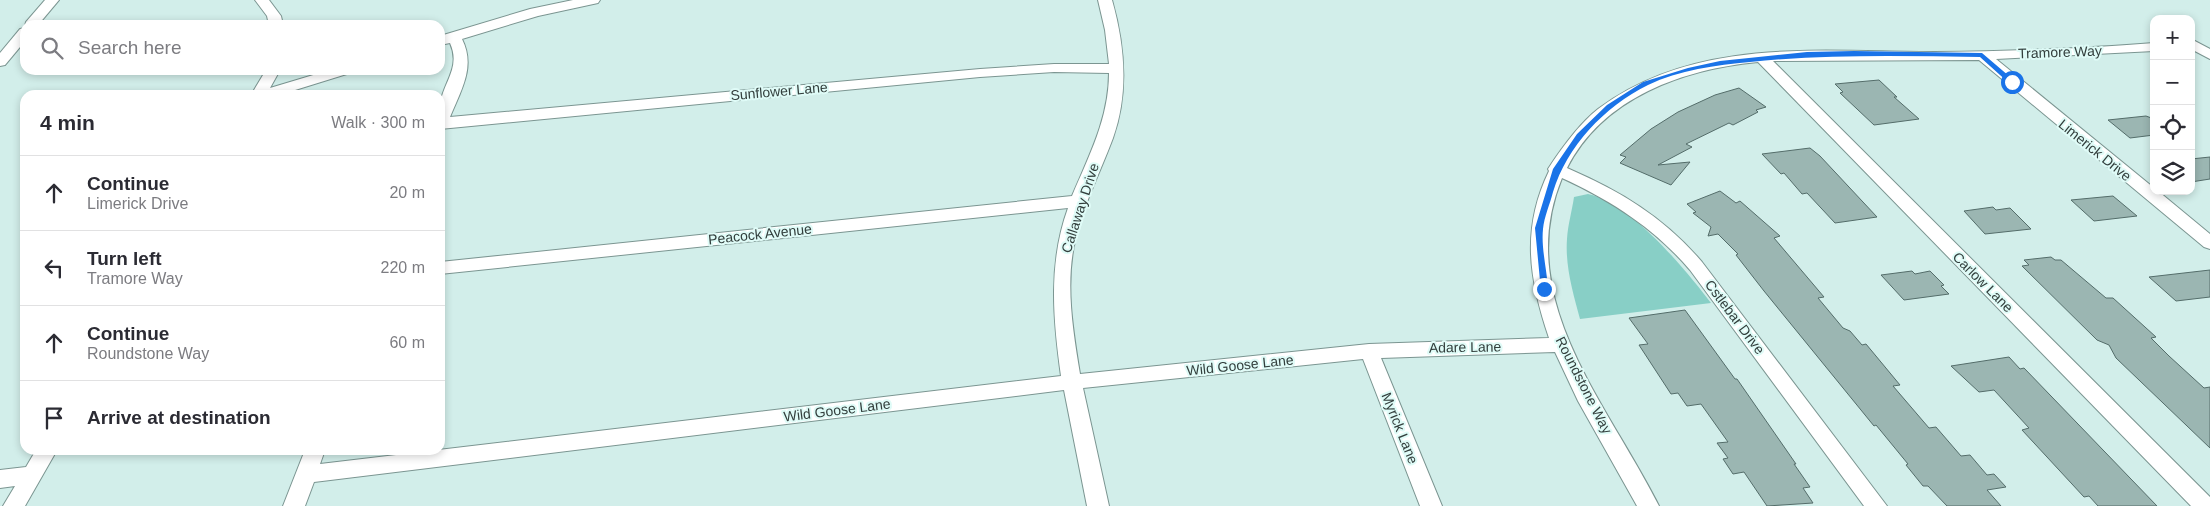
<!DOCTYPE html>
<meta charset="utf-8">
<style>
:root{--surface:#fff;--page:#f2f2f3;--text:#2b2b33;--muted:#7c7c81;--line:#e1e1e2}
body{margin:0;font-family:Arial,sans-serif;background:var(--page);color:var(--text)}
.controls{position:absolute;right:15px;top:15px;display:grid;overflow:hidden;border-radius:10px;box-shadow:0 2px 8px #0003}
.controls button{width:45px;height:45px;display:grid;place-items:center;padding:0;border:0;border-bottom:1px solid var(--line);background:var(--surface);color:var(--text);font:25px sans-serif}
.stop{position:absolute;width:15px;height:15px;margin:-11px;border:4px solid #1a73e8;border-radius:50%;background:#fff}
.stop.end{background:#1a73e8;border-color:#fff;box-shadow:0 1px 5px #0008}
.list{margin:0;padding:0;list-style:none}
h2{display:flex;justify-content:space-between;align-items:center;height:65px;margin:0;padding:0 20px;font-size:21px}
h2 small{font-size:16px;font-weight:400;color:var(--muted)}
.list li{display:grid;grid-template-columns:32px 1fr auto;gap:15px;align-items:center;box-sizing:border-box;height:75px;padding:0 20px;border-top:1px solid var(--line)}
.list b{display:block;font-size:19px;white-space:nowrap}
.list p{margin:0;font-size:16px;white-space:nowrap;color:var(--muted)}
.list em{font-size:16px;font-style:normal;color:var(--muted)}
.icon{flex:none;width:28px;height:28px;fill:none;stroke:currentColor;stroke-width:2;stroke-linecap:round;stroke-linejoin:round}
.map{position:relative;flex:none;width:2210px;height:506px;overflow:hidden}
.search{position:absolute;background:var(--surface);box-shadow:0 2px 8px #0003;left:20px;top:20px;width:425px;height:55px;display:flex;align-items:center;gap:12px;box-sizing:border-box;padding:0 18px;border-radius:15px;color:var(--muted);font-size:19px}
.panel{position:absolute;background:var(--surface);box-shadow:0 2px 8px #0003;left:20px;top:90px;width:425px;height:365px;border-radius:15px}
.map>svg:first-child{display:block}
.green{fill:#88cfc6}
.building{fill:#9bb6b2;stroke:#546d6a}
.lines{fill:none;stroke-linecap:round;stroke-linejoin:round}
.minor-casing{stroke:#7b9591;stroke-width:2}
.minor{fill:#fff;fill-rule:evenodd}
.route{fill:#1a73e8}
.labels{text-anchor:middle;stroke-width:4;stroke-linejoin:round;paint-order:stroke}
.street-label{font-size:14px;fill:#323e3c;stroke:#dffbf7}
</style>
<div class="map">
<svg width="2210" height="506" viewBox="0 0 2210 506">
<rect width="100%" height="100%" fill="#d2eeea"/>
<path class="green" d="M1588,194C1630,202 1686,270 1711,303L1580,319C1573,293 1565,266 1567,239C1568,224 1572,211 1574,197Z"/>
<g class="building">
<path d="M1879,80L1897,97H1894L1919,119L1874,125L1840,93L1843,92L1835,84Z"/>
<path d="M1739,88L1766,107L1756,110L1758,112L1733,125L1729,123L1686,144L1692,147L1658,165L1690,162L1671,185L1620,163L1626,157L1620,155L1651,129L1678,112L1715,95Z"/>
<path d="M2146,116L2154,119V135L2130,138L2108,120Z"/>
<path d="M1810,148L1820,156L1877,217L1835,223L1807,193L1802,194L1784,173L1781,174L1762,154Z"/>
<path d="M2210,157V179L2191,182V159Z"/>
<path d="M1720,191L1736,203L1740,201L1780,236L1774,238L1824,297L1818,298L1843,328L1850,331L1862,345L1866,344L1900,385L1893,386L1929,428L1936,427L1961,456L1970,455L1987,475L1994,474L2006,487L1987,490L2001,506H1947L1928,486H1923L1906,465L1908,464L1876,425L1874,426L1764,291L1736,255L1738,254L1718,234L1708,236L1711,227L1693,213L1696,212L1687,204Z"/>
<path d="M2113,196L2137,216L2094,221L2071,200Z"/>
<path d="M1993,207L1996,210L2010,208L2031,229L1985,234L1964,211Z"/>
<path d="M2051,257L2055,260H2061L2106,298H2113L2156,337L2151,338L2169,356L2204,388L2210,387V448L2116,358L2109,345L2097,340L2022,266L2029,265L2024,260Z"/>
<path d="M2210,270V297L2176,301L2149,277Z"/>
<path d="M1912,271L1915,274L1930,271L1944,285L1941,286L1949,294L1904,300L1881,275Z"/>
<path d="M1685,310L1735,379H1737L1796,464H1794L1810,487L1803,488L1813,503L1767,506L1744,472L1733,474L1723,459L1728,458L1717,443L1728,442L1701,404L1687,406L1678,393L1671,394L1639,345L1648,344L1629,318Z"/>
<path d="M2009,357L2020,369L2024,368L2157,506H2098L2089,496L2084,497L2022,430L2029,428L1994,390L1979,392L1951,366Z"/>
</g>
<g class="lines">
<g class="minor-casing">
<g id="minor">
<path d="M45,0H59L38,25L25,26L26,22Z"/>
<path d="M255,0H269L281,16L283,25H269L267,16Z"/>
<path d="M573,0H600L598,3L538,16L462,39C476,67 461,90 450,117L980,69L1054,64H1109L1105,30L1098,0H1112C1125,46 1129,93 1113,138C1100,173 1083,205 1075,241C1065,284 1073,331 1080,374L1369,344L1549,338C1529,279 1521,229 1549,171L1548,169C1561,149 1579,124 1598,109C1695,36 1821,52 1935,52C2008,51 2081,49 2154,43V51L1996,59L2154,188V191H2158L2210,234V249L2204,247L1979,60L1773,61L2210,497V506H2191L1758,62C1684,69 1603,97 1567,168C1620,191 1664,217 1702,262L1887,506H1864L1690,270C1654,228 1612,201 1562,178C1512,299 1608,404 1659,506H1637L1578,401L1555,352L1381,358L1442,506H1420L1363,359L1083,388L1109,506H1087L1064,390L314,482L305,506H283L305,450H325L320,464L1061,376C1053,319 1048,263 1068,208L440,274V262L1072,196C1089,156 1109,118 1109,73L1054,72L980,77L440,129C440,121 439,112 440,104C444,81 461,67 450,43L440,45V36L530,9Z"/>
<path d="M25,28V41L5,65L0,66V53L20,29Z"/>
<path d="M2191,39L2210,49V59L2191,49Z"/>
<path d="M266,70H280L270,88L330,70H352L350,73L279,95H251Z"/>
<path d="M36,450H57L25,506H3L15,486L0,488V470L26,467Z"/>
</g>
</g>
<use href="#minor" class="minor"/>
</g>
<path class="route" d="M1854,51L1982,53L2016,82L2010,84L1980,57C1903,56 1827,54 1750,62C1716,65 1679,70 1648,85C1604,107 1567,146 1553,192C1550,204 1544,217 1543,229C1541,248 1547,270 1548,289L1541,291L1535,228L1553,169L1577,134L1607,105L1643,82L1688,68L1720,61L1807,52Z"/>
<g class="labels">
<g class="street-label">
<text transform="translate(2060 52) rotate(-2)" y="5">Tramore Way</text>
<text transform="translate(779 91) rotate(-5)" y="5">Sunflower Lane</text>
<text transform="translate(2095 150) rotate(39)" y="5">Limerick Drive</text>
<text transform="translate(1080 208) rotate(-72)" y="5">Callaway Drive</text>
<text transform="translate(760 234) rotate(-6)" y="5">Peacock Avenue</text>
<text transform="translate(1983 282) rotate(45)" y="5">Carlow Lane</text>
<text transform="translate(1735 317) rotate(53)" y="5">Cstlebar Drive</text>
<text transform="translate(1465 347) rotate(-1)" y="5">Adare Lane</text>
<text transform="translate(1240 365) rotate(-6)" y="5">Wild Goose Lane</text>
<text transform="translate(1584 385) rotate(63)" y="5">Roundstone Way</text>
<text transform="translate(837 410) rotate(-7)" y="5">Wild Goose Lane</text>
<text transform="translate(1400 428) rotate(68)" y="5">Myrick Lane</text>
</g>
</g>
</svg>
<div class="controls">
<button>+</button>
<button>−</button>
<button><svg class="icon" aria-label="locate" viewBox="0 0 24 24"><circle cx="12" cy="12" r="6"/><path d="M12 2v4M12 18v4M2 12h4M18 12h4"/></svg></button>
<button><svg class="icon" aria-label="layers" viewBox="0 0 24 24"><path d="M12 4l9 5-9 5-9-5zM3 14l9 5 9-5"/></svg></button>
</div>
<div class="stop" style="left:2012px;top:82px"></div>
<div class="stop end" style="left:1544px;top:289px"></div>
<div class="search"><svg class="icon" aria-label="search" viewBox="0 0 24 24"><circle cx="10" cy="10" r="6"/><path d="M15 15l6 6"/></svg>Search here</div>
<section class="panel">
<h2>4 min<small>Walk · 300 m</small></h2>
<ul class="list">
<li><svg class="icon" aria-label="ahead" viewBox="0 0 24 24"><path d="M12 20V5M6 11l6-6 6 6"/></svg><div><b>Continue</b><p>Limerick Drive</p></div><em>20 m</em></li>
<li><svg class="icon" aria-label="left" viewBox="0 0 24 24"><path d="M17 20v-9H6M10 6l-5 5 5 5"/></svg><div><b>Turn left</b><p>Tramore Way</p></div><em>220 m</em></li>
<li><svg class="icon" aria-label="ahead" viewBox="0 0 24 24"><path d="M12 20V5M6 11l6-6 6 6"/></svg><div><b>Continue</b><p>Roundstone Way</p></div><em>60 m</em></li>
<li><svg class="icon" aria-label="arrive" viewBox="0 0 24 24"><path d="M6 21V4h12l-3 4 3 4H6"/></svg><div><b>Arrive at destination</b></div></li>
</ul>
</section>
</div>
